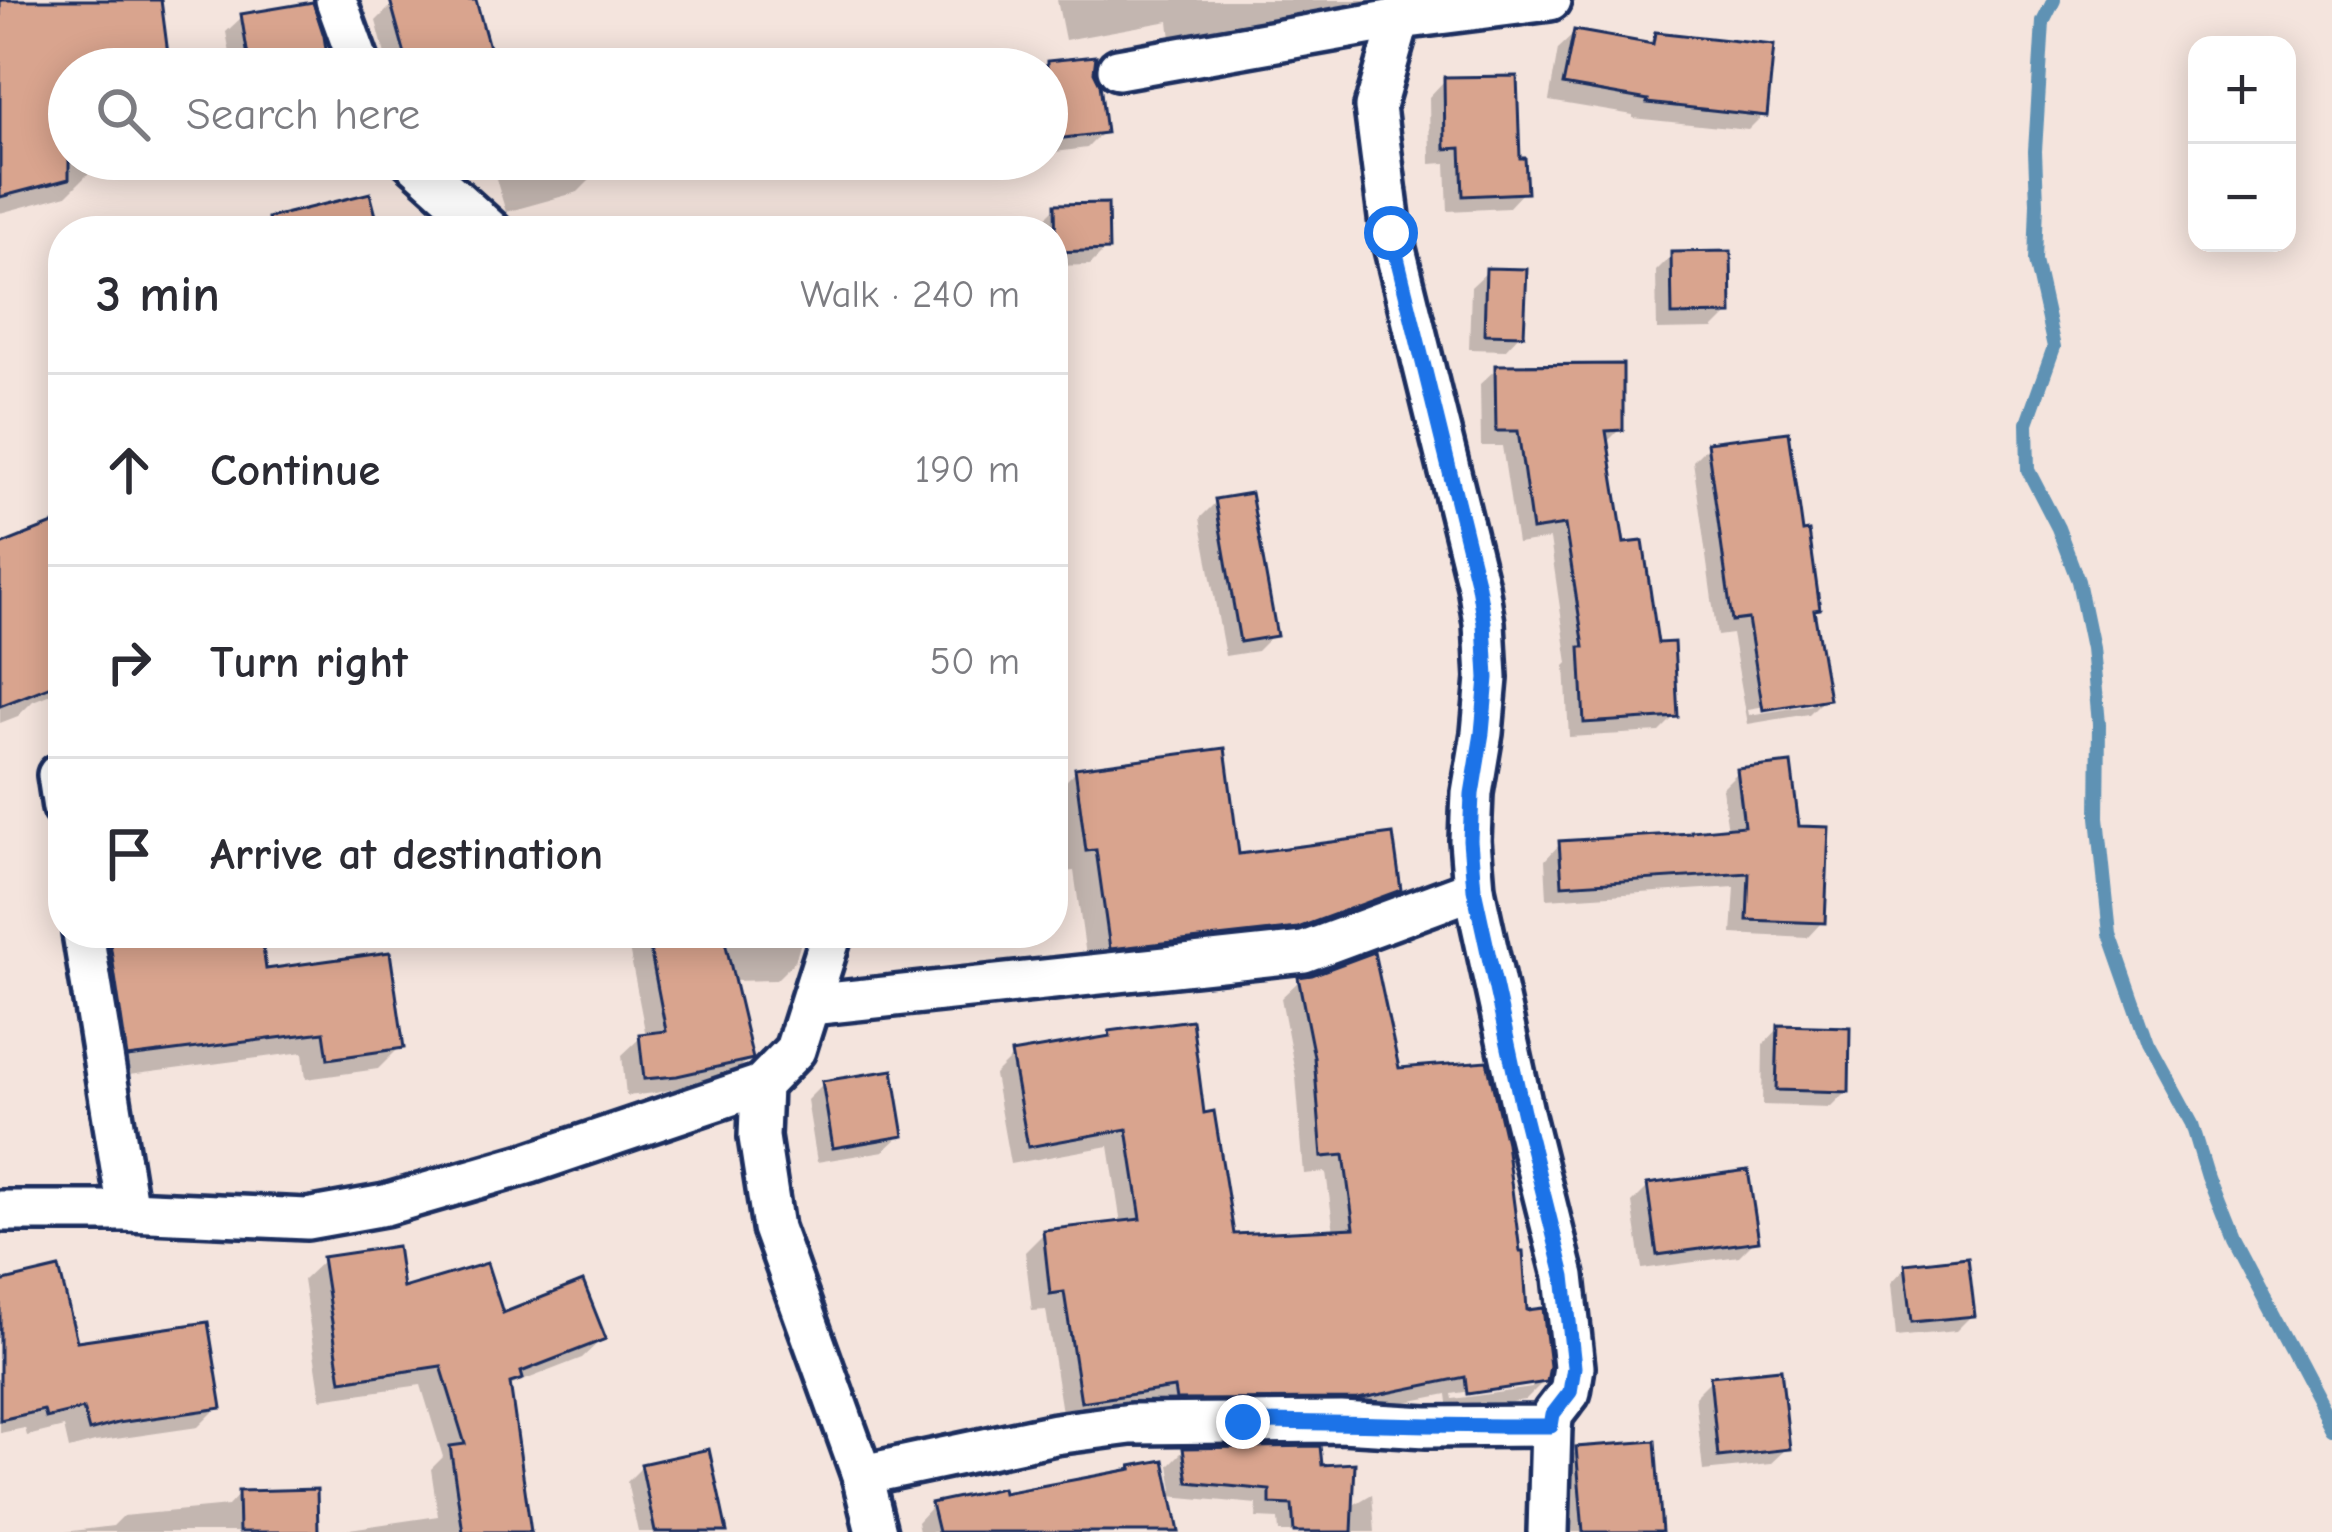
<!DOCTYPE html>
<meta charset="utf-8">
<style>
:root{--surface:#fff;--page:#f7f7f7;--text:#2b2b33;--muted:#7c7c81;--line:#e1e1e2}
body{margin:0;font-family:"Comic Neue",sans-serif;background:var(--page);color:var(--text)}
.controls{position:absolute;right:36px;top:36px;display:grid;overflow:hidden;border-radius:24px;box-shadow:0 6px 30px #0003}
.controls button{width:108px;height:108px;display:grid;place-items:center;padding:0;border:0;border-bottom:3px solid var(--line);background:var(--surface);color:var(--text);font:60px sans-serif}
.stop{position:absolute;width:36px;height:36px;margin:-27px;border:9px solid #1a73e8;border-radius:50%;background:#fff}
.stop.end{background:#1a73e8;border-color:#fff;box-shadow:0 3px 12px #0008}
.list{margin:0;padding:0;list-style:none}
h2{display:flex;justify-content:space-between;align-items:center;height:156px;margin:0;padding:0 48px;font-size:51px}
h2 small{font-size:39px;font-weight:400;color:var(--muted)}
.list li{display:grid;grid-template-columns:78px 1fr auto;gap:36px;align-items:center;box-sizing:border-box;height:192px;padding:0 48px;border-top:3px solid var(--line)}
.list b{display:block;font-size:45px;white-space:nowrap}
.list em{font-size:39px;font-style:normal;color:var(--muted)}
.icon{flex:none;width:66px;height:66px;fill:none;stroke:currentColor;stroke-width:2;stroke-linecap:round;stroke-linejoin:round}
.map{position:relative;flex:none;width:2332px;height:1532px;overflow:hidden}
.search{position:absolute;background:var(--surface);box-shadow:0 6px 30px #0003;left:48px;top:48px;width:1020px;height:132px;display:flex;align-items:center;gap:30px;box-sizing:border-box;padding:0 42px;border-radius:66px;color:var(--muted);font-size:45px}
.panel{position:absolute;background:var(--surface);box-shadow:0 6px 30px #0003;left:48px;top:216px;width:1020px;height:732px;border-radius:48px}
.map>svg:first-child{display:block}
.shadow{fill:#0003;fill-rule:evenodd}
.lines{fill:none;stroke-linecap:round;stroke-linejoin:round}
.stream{stroke:#5f92b4;stroke-width:14}
.building{fill:#d9a48e;stroke:#1b2f5e;stroke-width:3}
.minor-casing{stroke:#1b2f5e;stroke-width:48}
.minor{stroke:#fff;stroke-width:39}
.route{stroke:#1a73e8;stroke-width:15}
</style>
<div class="map">
<svg width="2332" height="1532" viewBox="0 0 2332 1532">
<rect width="100%" height="100%" fill="#f4e4dd"/>
<filter id="ink" filterUnits="userSpaceOnUse"><feTurbulence type="fractalNoise" baseFrequency=".00833" numOctaves="2"/><feDisplacementMap in="SourceGraphic" scale="24" xChannelSelector="R" yChannelSelector="G"/><feConvolveMatrix kernelMatrix="1 2 1 2 8 2 1 2 1" color-interpolation-filters="sRGB"/></filter>
<g filter="url(#ink)">
<g class="shadow">
<path d="M0,0H158L165,53L149,69H69V159H87L91,171L67,195L0,213Z"/>
<path d="M408,0H473L475,69H389L376,21L392,5Z"/>
<path d="M1057,0H1376L1359,4L1342,20L1171,39L1169,21L1065,40Z"/>
<path d="M242,17L326,69H233L226,32Z"/>
<path d="M1575,33L1646,45L1656,36L1764,114L1748,130L1633,118V115L1549,101L1558,49Z"/>
<path d="M1093,59L1091,73L1103,132L1087,148L1047,153V69H1011Z"/>
<path d="M572,62L574,69H546Z"/>
<path d="M1445,80L1517,161L1524,191L1508,208L1448,211L1446,163L1430,164L1429,97Z"/>
<path d="M490,159H600L602,168L578,192L506,212Z"/>
<path d="M1056,207L1106,249L1090,265L1053,266V231H1040V223Z"/>
<path d="M1672,255L1729,313L1713,329L1657,330L1656,271Z"/>
<path d="M1488,271L1521,333L1505,350L1469,349L1471,287Z"/>
<path d="M1497,368L1620,429L1605,444L1621,547L1656,646L1675,716L1659,732L1569,737L1565,666L1568,663L1550,539L1517,544L1502,446H1481L1480,384Z"/>
<path d="M1709,445L1800,536L1817,608L1811,614L1825,698L1809,714L1748,724L1732,634L1717,636L1693,461ZM1811,698V705L1749,715L1748,709Z"/>
<path d="M1216,502L1273,635L1257,651L1225,656L1200,518Z"/>
<path d="M63,523V689L33,701L18,716L0,723V549Z"/>
<path d="M1076,771L1237,858L1398,889L1375,912L1273,950L1088,970L1074,871L1064,872L1053,794Z"/>
<path d="M1738,772L1822,922L1807,938L1732,934L1735,887L1547,899L1545,860L1560,844L1728,831L1722,788Z"/>
<path d="M155,933H258L264,973L400,1047L378,1069L306,1079L303,1052L106,1078L88,961L110,939Z"/>
<path d="M626,933H804L795,961L776,980L732,981L750,1058L731,1076L656,1093L626,1096L622,1055L641,1037L646,1036Z"/>
<path d="M1300,980L1396,1071L1524,1313L1544,1381L1525,1400L1449,1411L1447,1394L1337,1416L1063,1419L1046,1310L1032,1311L1025,1252L1044,1233L1121,1224L1109,1146L1010,1164L994,1075L1013,1056L1104,1040L1110,1034L1201,1117L1232,1237L1334,1232L1326,1172L1304,1174L1296,1077L1281,998ZM1532,1381V1388L1453,1399L1452,1394Z"/>
<path d="M1779,1028L1846,1091L1830,1107L1762,1105L1763,1045Z"/>
<path d="M823,1084L901,1135L884,1151L817,1162L807,1100Z"/>
<path d="M1648,1187L1755,1240L1739,1256L1642,1269L1632,1203Z"/>
<path d="M324,1260L400,1292L603,1338L582,1358L512,1385L508,1390L528,1532H329L438,1516L431,1469L443,1457L421,1385L321,1399L303,1280Z"/>
<path d="M1907,1266L1972,1315L1956,1331L1896,1337L1891,1283Z"/>
<path d="M0,1285L75,1344L218,1407L198,1427L95,1442L69,1449L64,1427L27,1436L25,1428L0,1433Z"/>
<path d="M1712,1379L1787,1448L1770,1464L1703,1471L1695,1396Z"/>
<path d="M1184,1450L1319,1468L1350,1507L1372,1494L1375,1532H1279L1278,1519L1256,1518L1257,1504L1169,1496L1176,1532H919L917,1522L933,1505L1001,1496L1173,1490L1169,1465Z"/>
<path d="M1578,1450L1659,1532H1558L1553,1474Z"/>
<path d="M642,1467L724,1532H638L627,1482Z"/>
<path d="M239,1494L315,1532H65L113,1526L123,1516L228,1506Z"/>
</g>
<g class="lines">
<path class="stream" d="M2054,0L2043,22L2035,151L2037,203L2035,261L2054,347L2027,423L2028,470L2058,528L2078,581L2092,648L2099,724L2098,817L2110,934L2149,1045L2192,1124L2208,1177L2233,1240L2332,1428"/>
</g>
<g class="building">
<path d="M0,0H161L168,54L69,66V179L0,197Z"/>
<path d="M390,0H476L495,69H409Z"/>
<path d="M313,2L324,36L329,69H250L241,14Z"/>
<path d="M1574,30L1653,44L1655,32L1774,45L1767,116L1647,103L1648,100L1563,85Z"/>
<path d="M1096,56L1094,72L1100,84L1106,133L1047,140V61Z"/>
<path d="M1517,76L1520,158H1525L1527,193L1463,196L1461,148L1445,149L1444,77Z"/>
<path d="M370,193L380,231H269L268,218Z"/>
<path d="M1108,203L1109,250L1056,252L1055,204Z"/>
<path d="M1731,251L1732,314L1672,315L1671,252Z"/>
<path d="M1486,268L1527,269L1524,335L1484,334Z"/>
<path d="M1623,364V430L1606,431L1624,543L1643,541L1658,643L1674,642L1678,717L1584,723L1580,647H1584L1565,525L1532,530L1518,431H1496L1495,365Z"/>
<path d="M1789,432L1803,532L1809,531L1820,609L1814,610L1829,699L1763,710L1748,619L1732,621L1707,442Z"/>
<path d="M1251,493L1277,636L1240,642L1215,499Z"/>
<path d="M63,520V672L51,677L54,685L0,706V545Z"/>
<path d="M1225,748L1239,854L1393,834L1401,890L1298,928L1110,949L1096,850L1086,851L1075,768Z"/>
<path d="M1791,763L1799,826L1829,827L1825,923L1747,920L1749,873L1562,885L1559,841L1691,833V831L1744,826L1737,769Z"/>
<path d="M133,933H261L266,969L390,952L404,1048L328,1059L324,1032L127,1057L109,936Z"/>
<path d="M647,933H723L753,1059L677,1076L644,1079L639,1034L666,1031Z"/>
<path d="M1374,952L1399,1068L1487,1061L1506,1143L1520,1251H1523L1527,1310L1543,1308L1550,1366L1547,1382L1467,1394L1465,1377L1358,1399L1176,1400L1174,1388L1081,1402L1064,1292L1050,1294L1043,1230L1141,1219L1127,1129L1028,1147L1011,1053L1110,1036L1109,1031L1192,1020L1204,1113L1214,1111L1234,1234L1354,1228L1344,1155L1322,1157L1314,1057L1298,977L1312,975Z"/>
<path d="M1778,1025L1850,1027L1849,1092L1776,1090Z"/>
<path d="M893,1070L904,1136L833,1148L822,1081Z"/>
<path d="M1748,1170L1759,1241L1657,1255L1647,1184Z"/>
<path d="M397,1246L403,1288L487,1263L503,1313L583,1281L606,1339L521,1372L523,1379L510,1383L531,1532H463L450,1446L465,1444L441,1366L341,1381L322,1257Z"/>
<path d="M1968,1257L1975,1316L1912,1322L1905,1264Z"/>
<path d="M59,1268L77,1341L208,1322L222,1408L118,1423L89,1431L83,1409L46,1418L44,1410L0,1420V1282Z"/>
<path d="M1781,1369L1790,1449L1718,1457L1710,1376Z"/>
<path d="M1655,1441L1662,1532H1583L1576,1447Z"/>
<path d="M1320,1446L1322,1465L1355,1463L1352,1532H1294L1292,1505L1270,1504V1490L1188,1482L1183,1448Z"/>
<path d="M709,1449L727,1532H655L641,1464Z"/>
<path d="M1164,1460L1179,1532H938L931,1503L1002,1488L1003,1493L1132,1469L1131,1466Z"/>
<path d="M317,1489L318,1532H239L238,1491Z"/>
</g>
<g class="lines">
<g class="minor-casing">
<g id="minor">
<path d="M336,0L361,69"/>
<path d="M1118,69L1400,19"/>
<path d="M411,159L491,231"/>
<path d="M58,775L63,808"/>
<path d="M83,933L128,1211"/>
<path d="M832,933L795,1050L761,1085L759,1137L773,1228L862,1475"/>
<path d="M810,1005L1304,952L1474,889"/>
<path d="M0,1211H128L307,1219L385,1205L530,1163L761,1085"/>
<path d="M876,1532L862,1475L1055,1434L1131,1424L1341,1422L1427,1427L1551,1426L1553,1414L1570,1392L1574,1367L1564,1276L1523,1112L1474,889L1470,840L1472,793L1482,733L1487,678L1484,623L1478,586L1391,233L1375,107L1400,19L1550,0"/>
<path d="M1548,1532L1551,1426"/>
</g>
</g>
<use href="#minor" class="minor"/>
</g>
</g>
<g class="lines" filter="url(#ink)">
<path class="route" d="M1243,1422C1346,1422 1448,1427 1551,1426L1553,1414L1570,1392L1574,1367L1564,1276L1523,1112L1474,889L1470,840L1472,794L1482,733L1487,678L1484,623L1478,586L1391,233"/>
</g>
</svg>
<div class="controls">
<button>+</button>
<button>−</button>
</div>
<div class="stop" style="left:1391px;top:233px"></div>
<div class="stop end" style="left:1243px;top:1422px"></div>
<div class="search"><svg class="icon" aria-label="search" viewBox="0 0 24 24"><circle cx="10" cy="10" r="6"/><path d="M15 15l6 6"/></svg>Search here</div>
<section class="panel">
<h2>3 min<small>Walk · 240 m</small></h2>
<ul class="list">
<li><svg class="icon" aria-label="ahead" viewBox="0 0 24 24"><path d="M12 20V5M6 11l6-6 6 6"/></svg><div><b>Continue</b></div><em>190 m</em></li>
<li><svg class="icon" aria-label="right" viewBox="0 0 24 24"><path d="M7 20v-9h11M14 6l5 5-5 5"/></svg><div><b>Turn right</b></div><em>50 m</em></li>
<li><svg class="icon" aria-label="arrive" viewBox="0 0 24 24"><path d="M6 21V4h12l-3 4 3 4H6"/></svg><div><b>Arrive at destination</b></div></li>
</ul>
</section>
</div>
